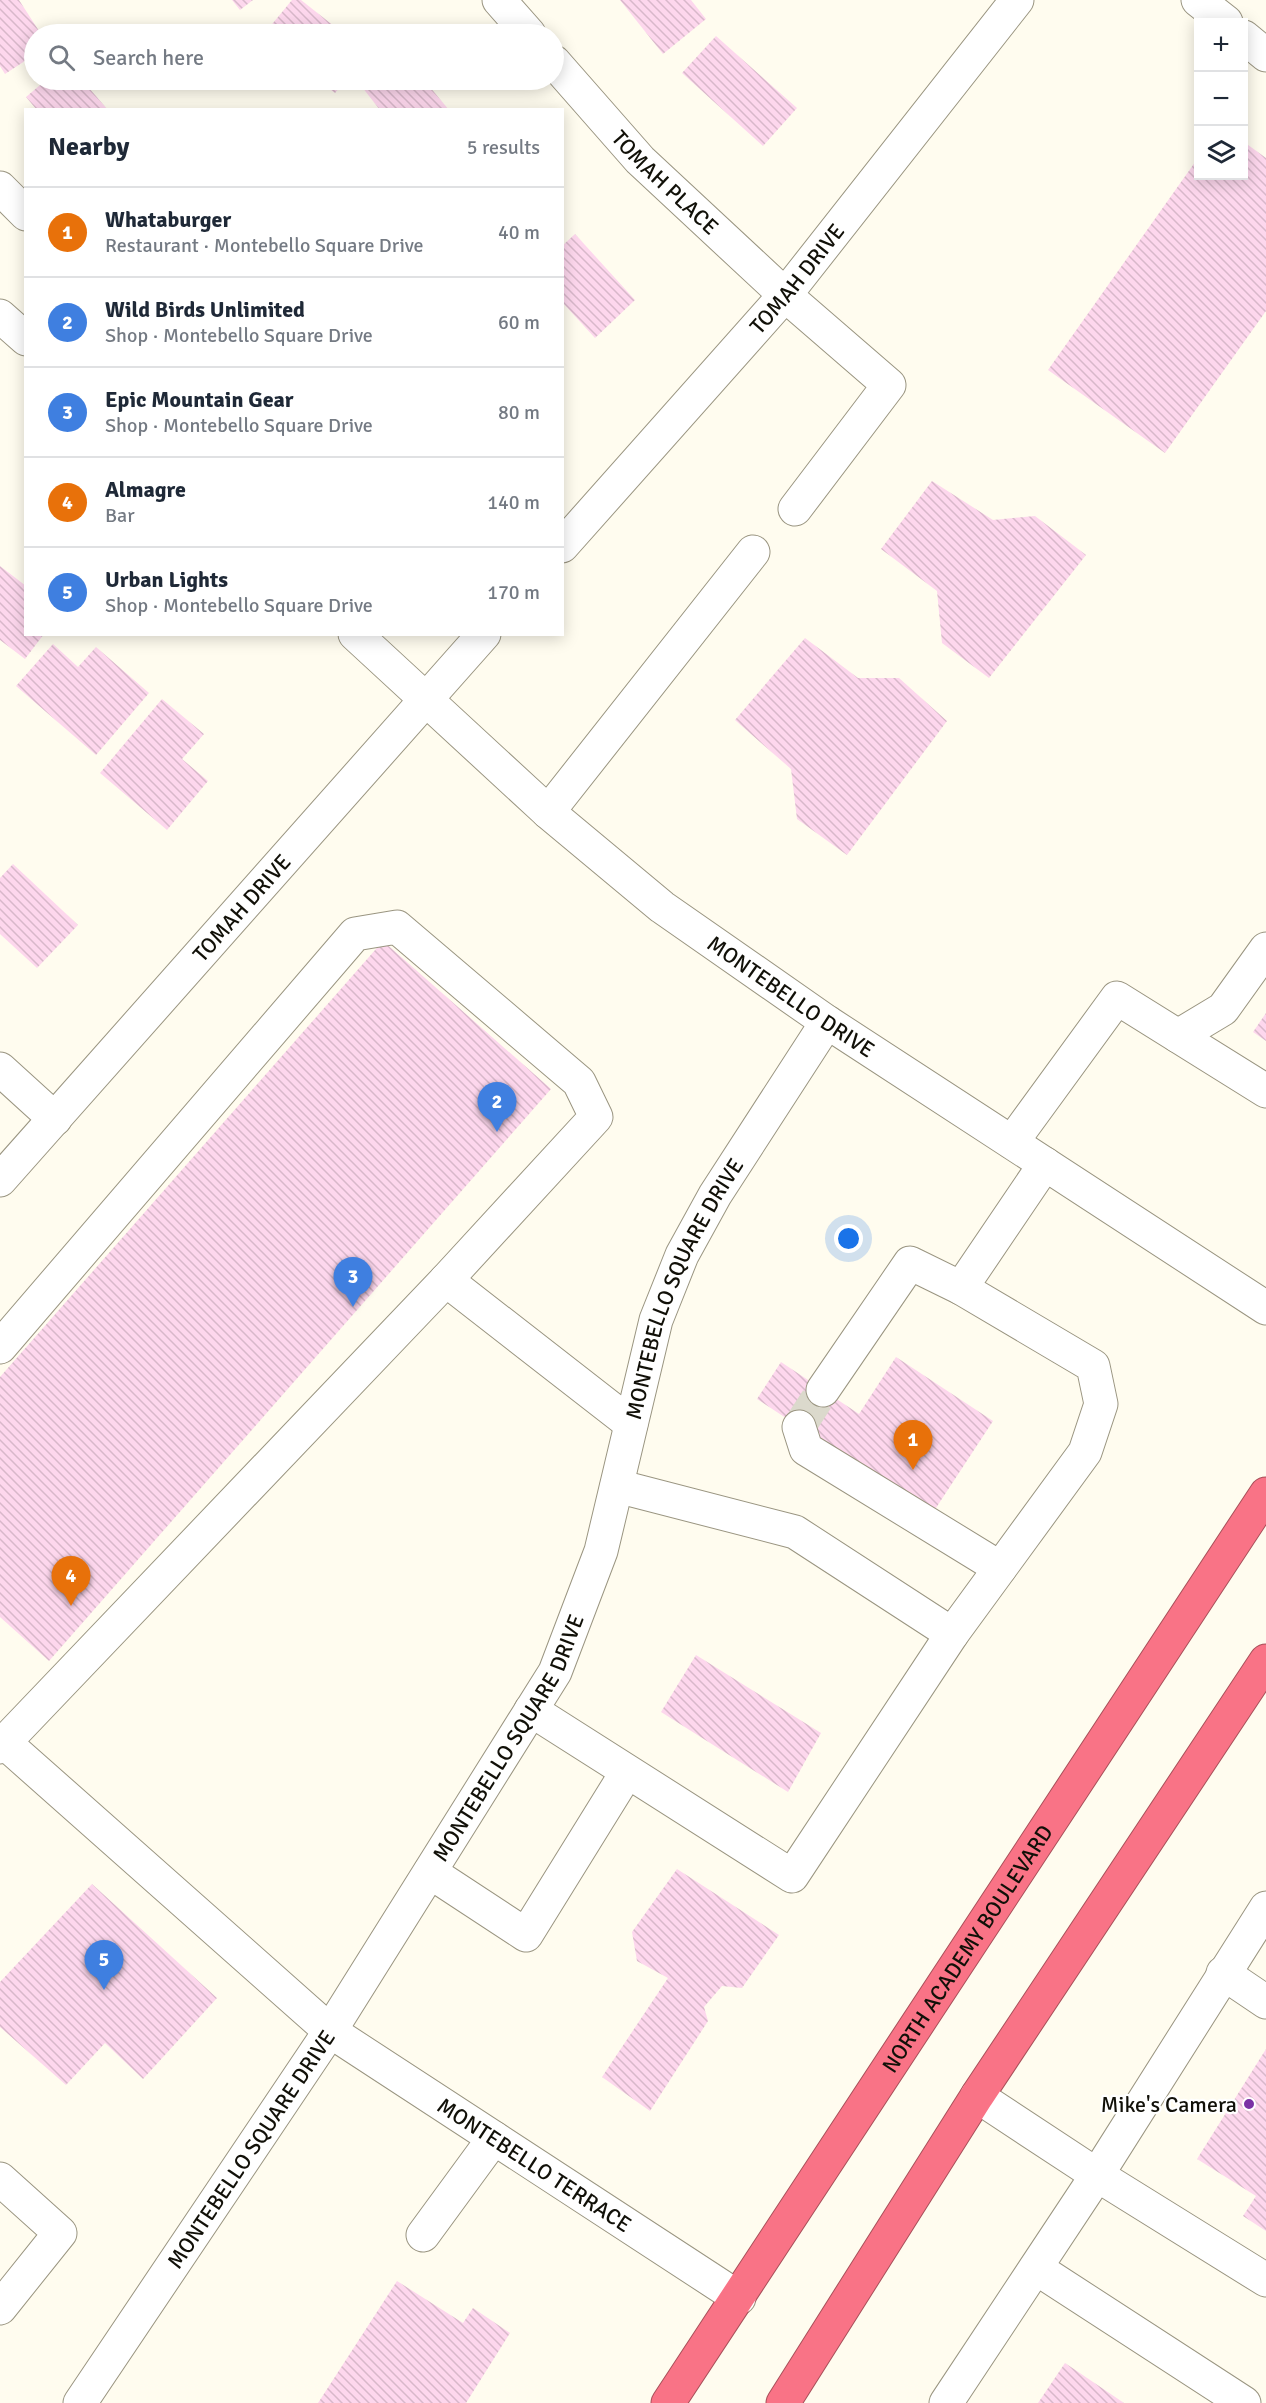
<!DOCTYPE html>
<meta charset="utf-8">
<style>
:root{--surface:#fff;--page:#f6f6f7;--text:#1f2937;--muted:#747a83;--line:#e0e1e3;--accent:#0f766e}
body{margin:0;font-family:Signika,sans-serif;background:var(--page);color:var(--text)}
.controls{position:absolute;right:18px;top:18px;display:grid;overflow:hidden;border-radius:0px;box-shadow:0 3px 15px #0003}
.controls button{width:54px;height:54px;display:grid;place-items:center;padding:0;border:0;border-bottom:2px solid var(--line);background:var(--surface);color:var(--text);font:30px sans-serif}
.you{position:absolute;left:849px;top:1239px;width:21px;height:21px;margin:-15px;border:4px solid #fff;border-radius:50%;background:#1a73e8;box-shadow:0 0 0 9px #1a73e833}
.badge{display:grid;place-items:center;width:39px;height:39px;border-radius:50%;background:var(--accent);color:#fff;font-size:20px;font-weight:700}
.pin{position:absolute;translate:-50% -50px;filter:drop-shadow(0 2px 3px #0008)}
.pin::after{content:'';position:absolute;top:32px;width:21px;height:18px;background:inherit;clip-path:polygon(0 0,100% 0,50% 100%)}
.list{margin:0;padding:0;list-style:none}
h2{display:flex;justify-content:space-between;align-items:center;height:78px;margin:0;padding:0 24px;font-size:26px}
h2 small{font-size:20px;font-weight:400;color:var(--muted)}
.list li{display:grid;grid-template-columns:39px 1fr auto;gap:18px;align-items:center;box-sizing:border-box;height:90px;padding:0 24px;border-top:2px solid var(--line)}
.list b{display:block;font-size:22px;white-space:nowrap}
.list p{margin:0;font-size:20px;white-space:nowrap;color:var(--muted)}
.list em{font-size:20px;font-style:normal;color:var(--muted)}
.icon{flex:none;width:33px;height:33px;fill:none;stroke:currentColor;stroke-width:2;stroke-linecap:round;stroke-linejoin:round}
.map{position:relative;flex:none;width:1266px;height:2403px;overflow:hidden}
.search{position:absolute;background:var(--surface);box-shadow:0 3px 15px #0003;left:24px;top:24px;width:540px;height:66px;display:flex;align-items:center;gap:15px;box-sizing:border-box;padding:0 21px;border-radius:33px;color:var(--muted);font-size:22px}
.panel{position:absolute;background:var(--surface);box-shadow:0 3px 15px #0003;left:24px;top:108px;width:540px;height:528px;border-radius:0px}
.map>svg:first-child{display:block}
.building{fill:url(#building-back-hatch)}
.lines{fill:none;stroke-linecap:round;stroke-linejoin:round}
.minor-tunnel{stroke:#dbd9cc;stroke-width:33;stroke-dasharray:33 16;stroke-linecap:butt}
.minor-casing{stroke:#9a9581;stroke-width:35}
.highway-casing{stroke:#a8505a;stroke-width:35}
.minor{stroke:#fff;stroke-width:33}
.highway{stroke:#f97386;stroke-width:33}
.poi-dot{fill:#7a32a5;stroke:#fff;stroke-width:2}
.labels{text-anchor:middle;stroke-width:4.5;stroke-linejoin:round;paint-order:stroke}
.street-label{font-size:22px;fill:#111008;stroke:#fff}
.poi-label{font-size:22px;fill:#111008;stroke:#fff;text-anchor:end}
</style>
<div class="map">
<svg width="1266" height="2403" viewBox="0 0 1266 2403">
<defs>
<pattern id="building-back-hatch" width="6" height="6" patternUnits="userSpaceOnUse" patternTransform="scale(1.5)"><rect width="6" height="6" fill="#fdd7ed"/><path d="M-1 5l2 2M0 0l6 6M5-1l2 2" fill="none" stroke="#d8b8ca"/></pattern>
</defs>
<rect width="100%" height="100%" fill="#fffcef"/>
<g class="building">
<path d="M0,0H19L41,34H34V55L5,74L0,66Z"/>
<path d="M232,0H253L240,10Z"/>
<path d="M292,0H301L344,34H264Z"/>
<path d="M620,0H691L706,19L663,54Z"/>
<path d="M716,36L797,108L763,146L682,73Z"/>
<path d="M46,80H82L108,110H37L26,97Z"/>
<path d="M318,80H346L335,93Z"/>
<path d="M370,80H424L449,110H380L362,87Z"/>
<path d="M1244,142L1266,158V311L1165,453L1048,370L1198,158V176H1244Z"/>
<path d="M575,234L635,300L595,338L562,302V246Z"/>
<path d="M932,481L993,520L1035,516L1086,555L989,678L942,643L937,591L881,549Z"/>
<path d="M0,566L26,586V634H44L25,659L0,640Z"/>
<path d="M805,638L858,678H899L947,721L847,855L797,819L791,769L735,720Z"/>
<path d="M53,644L78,667L96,647L149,693L96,755L16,686Z"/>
<path d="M162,699L204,734L182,759L208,781L167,830L100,773Z"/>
<path d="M13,864L78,925L37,968L0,934V878Z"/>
<path d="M383,941L551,1089L49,1661L0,1617V1377Z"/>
<path d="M1266,1013V1041L1253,1032Z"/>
<path d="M896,1357L993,1421L932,1514L757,1399L781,1362L859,1414Z"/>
<path d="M696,1655L821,1733L788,1792L661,1712Z"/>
<path d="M677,1869L779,1935L742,1988L722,1986L704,2007L708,2021L650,2111L602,2077L668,1978L637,1961L632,1932Z"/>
<path d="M92,1884L217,1998L143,2079L105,2043L66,2085L0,2027V1982Z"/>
<path d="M1266,2049V2231L1243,2216L1256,2196L1197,2159Z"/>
<path d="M397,2281L463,2323L473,2308L510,2333L466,2403H318Z"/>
<path d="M1065,2363L1124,2403H1038Z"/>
</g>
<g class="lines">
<path class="minor-tunnel" d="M799,1427L823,1390"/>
<g class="minor-casing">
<g id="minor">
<path d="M499,0L529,34"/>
<path d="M1198,0L1226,22"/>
<path d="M1244,37L1266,55"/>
<path id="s1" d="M554,62L640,160L785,295L889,385L795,509"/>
<path d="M0,188L26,214"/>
<path d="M0,316L26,339"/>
<path id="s2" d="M562,546L785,295L1017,0"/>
<path id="s3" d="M355,634L548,812L662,907L827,1022L1266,1308"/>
<path d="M548,812L753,552"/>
<path d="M1178,1036L1223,1009L1266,949"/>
<path d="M0,1069L55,1119"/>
<path d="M1012,1142L1117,998L1266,1091"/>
<path id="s4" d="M0,1180L484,634"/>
<path d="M0,1347L355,934L397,927L579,1082L596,1117L446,1280"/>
<path d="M823,1390L910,1263L961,1288"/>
<path d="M799,1427L806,1449L1000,1568"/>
<path d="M617,1486L795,1532L952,1634L1085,1452L1101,1404L1093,1366L961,1288L1045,1164"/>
<path d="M531,1710L792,1876L952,1634"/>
<path id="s5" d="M4,1742L330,2031L739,2298"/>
<path d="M0,1747L446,1280L631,1424"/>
<path d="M430,1872L526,1935L627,1772"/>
<path d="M1223,1973L1266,2002"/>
<path d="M977,2096L1097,2175L1266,2280"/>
<path d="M0,2179L60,2233L0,2308"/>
<path d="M423,2235L494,2138"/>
<path d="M1036,2268L1244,2403"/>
<path id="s6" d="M80,2403L330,2031L555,1672L601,1551L656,1320L682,1255L715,1195L827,1022"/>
<path d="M946,2403L1097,2175L1266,1908"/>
</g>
</g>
<g class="highway-casing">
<g id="highway">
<path id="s7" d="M668,2403L1266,1494"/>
<path d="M783,2403L977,2096L1266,1661"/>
</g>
</g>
<use href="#minor" class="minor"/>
<use href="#highway" class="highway"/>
</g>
<circle class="poi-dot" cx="1249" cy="2104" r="6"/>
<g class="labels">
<g class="street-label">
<text dy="8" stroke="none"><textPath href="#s1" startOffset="164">TOMAH PLACE</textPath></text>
<text dy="8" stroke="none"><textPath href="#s2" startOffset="356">TOMAH DRIVE</textPath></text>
<text dy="8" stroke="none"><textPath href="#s4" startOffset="364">TOMAH DRIVE</textPath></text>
<text dy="8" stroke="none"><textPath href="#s3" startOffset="568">MONTEBELLO DRIVE</textPath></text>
<text dy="8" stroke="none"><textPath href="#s6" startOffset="1278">MONTEBELLO SQUARE DRIVE</textPath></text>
<text dy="8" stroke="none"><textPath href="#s6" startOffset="792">MONTEBELLO SQUARE DRIVE</textPath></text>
<text dy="8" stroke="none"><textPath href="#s7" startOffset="544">NORTH ACADEMY BOULEVARD</textPath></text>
<text dy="8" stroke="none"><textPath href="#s6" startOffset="306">MONTEBELLO SQUARE DRIVE</textPath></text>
<text dy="8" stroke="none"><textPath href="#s5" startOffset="680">MONTEBELLO TERRACE</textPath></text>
</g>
<g class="poi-label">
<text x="1237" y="2112">Mike's Camera</text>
</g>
</g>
</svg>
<div class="controls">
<button>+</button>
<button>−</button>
<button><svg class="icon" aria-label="layers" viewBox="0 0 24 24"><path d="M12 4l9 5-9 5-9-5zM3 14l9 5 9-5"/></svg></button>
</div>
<div class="you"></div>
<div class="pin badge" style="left:913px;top:1470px;background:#e8710a">1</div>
<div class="pin badge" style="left:497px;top:1132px;background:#3f7fe0">2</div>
<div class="pin badge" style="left:353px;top:1307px;background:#3f7fe0">3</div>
<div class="pin badge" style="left:71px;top:1606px;background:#e8710a">4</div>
<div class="pin badge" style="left:104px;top:1990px;background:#3f7fe0">5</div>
<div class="search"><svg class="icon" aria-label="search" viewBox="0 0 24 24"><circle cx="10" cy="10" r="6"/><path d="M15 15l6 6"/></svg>Search here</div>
<section class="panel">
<h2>Nearby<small>5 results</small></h2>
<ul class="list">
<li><span class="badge" style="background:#e8710a">1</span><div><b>Whataburger</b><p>Restaurant · Montebello Square Drive</p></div><em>40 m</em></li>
<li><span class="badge" style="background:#3f7fe0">2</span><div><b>Wild Birds Unlimited</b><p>Shop · Montebello Square Drive</p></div><em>60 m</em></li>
<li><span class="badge" style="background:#3f7fe0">3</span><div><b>Epic Mountain Gear</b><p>Shop · Montebello Square Drive</p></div><em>80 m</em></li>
<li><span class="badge" style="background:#e8710a">4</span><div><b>Almagre</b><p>Bar</p></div><em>140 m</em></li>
<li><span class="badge" style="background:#3f7fe0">5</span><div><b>Urban Lights</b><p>Shop · Montebello Square Drive</p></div><em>170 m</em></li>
</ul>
</section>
</div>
